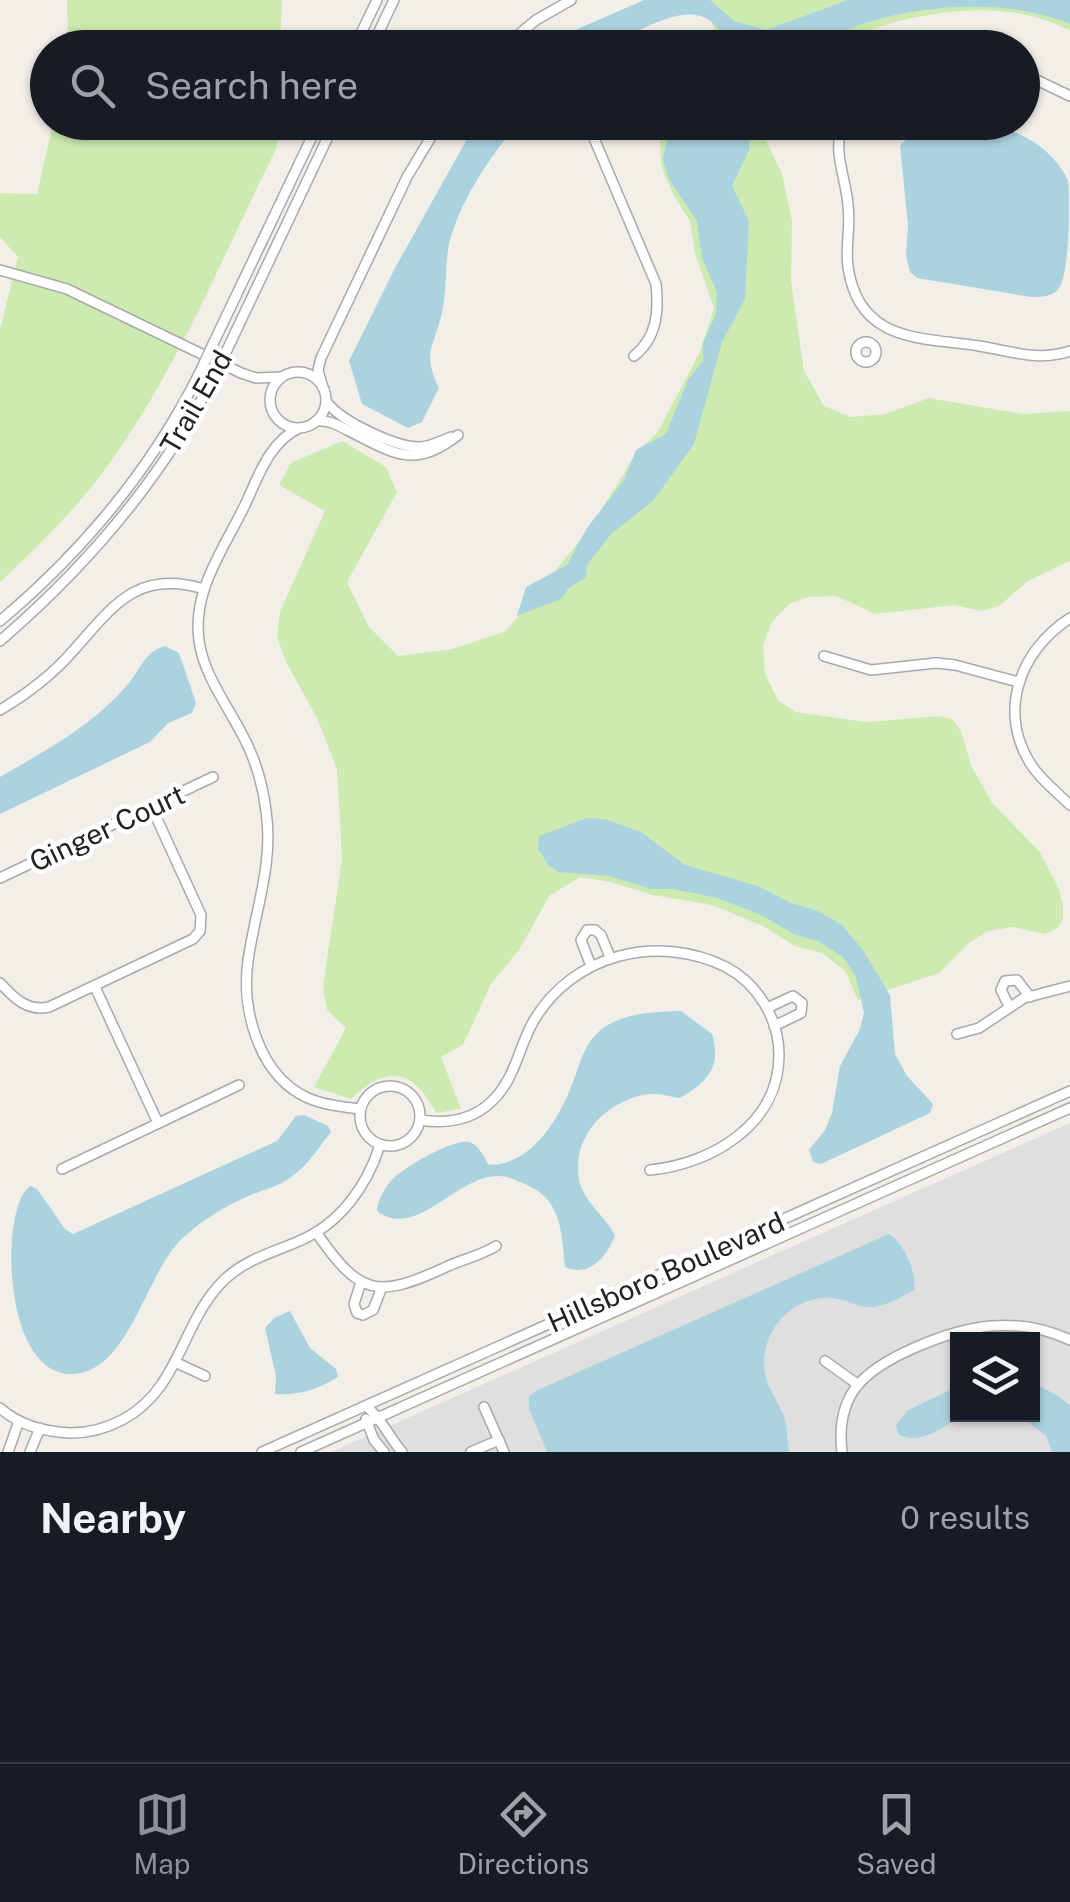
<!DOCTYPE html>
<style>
:root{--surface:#171b24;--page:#242831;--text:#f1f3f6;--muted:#9ea1a6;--line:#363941;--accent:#8c9099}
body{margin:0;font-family:"Public Sans",sans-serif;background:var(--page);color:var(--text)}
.controls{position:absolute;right:30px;bottom:30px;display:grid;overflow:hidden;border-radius:0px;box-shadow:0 2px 8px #0004}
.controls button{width:90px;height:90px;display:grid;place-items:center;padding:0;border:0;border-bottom:2px solid var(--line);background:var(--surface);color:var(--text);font:50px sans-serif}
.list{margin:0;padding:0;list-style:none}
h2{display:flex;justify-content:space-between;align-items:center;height:130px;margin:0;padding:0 40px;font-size:42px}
h2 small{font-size:32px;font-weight:400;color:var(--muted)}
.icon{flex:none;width:55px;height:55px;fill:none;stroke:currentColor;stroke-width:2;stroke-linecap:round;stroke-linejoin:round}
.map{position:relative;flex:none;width:1070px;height:1452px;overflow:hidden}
.search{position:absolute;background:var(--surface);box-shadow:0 2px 8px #0004;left:30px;right:30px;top:30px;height:110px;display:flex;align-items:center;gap:25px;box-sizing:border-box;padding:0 35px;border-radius:55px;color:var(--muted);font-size:38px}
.sheet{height:310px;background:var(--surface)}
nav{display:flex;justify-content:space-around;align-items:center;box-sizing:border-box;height:140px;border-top:2px solid var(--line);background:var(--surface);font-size:28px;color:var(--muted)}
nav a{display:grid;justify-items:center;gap:5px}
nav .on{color:var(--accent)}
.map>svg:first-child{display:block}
.residential{fill:#e0dfdf;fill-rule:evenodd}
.grass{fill:#cdebb0}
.water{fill:#aad3df}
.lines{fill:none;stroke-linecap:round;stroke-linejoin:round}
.minor-casing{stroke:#a9a9a9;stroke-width:12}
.minor{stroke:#fff;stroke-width:9}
.minor-bridge-casing{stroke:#a9a9a9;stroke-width:12;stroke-linecap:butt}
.minor-bridge{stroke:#fff;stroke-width:9}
.labels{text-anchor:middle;stroke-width:9;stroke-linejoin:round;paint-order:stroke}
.street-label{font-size:28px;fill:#222;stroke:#fff}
</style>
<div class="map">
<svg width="1070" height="1452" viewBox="0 0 1070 1452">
<rect width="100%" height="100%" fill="#f2efe9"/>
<path class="residential" d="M1070,1123V1452H331ZM958,1340H1032V1414H958Z"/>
<g class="grass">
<path d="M67,0H282L280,47H68Z"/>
<path d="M703,0H1070V31C1015,1 946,8 888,24C866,30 845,44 822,47C791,53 754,47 721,47Z"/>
<path d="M53,123H278L277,147C224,253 179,367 109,464C78,507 39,546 0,582V329L18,257L0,237V193L37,194Z"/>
<path d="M672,123H764L763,134L782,174L792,221L791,281L804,371L824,406L851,417L885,414L929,398L1022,414L1070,411V561L1028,581L999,606L982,611L954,605L875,614L836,596L808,597L789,604L772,622L763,644L765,674L778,700L795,712L866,722L940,716L953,720L961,731L971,765L992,803L1039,851L1058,887L1063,906V918L1058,928L1045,934L1012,927L988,931L970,942L939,973L858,1000L845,971L822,953L795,946L765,927L712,905L653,895L610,882L581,877L550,895L519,950L491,984L463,1045L441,1057L461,1109L436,1113C414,1069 386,1064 351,1099L314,1087L346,1028L327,1010L323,986L342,859L337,769L317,718L286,662L277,637L280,612L325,511L279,485L291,463L342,441L386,467L397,492L347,582L369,627L398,656L453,649L506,631L590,528L637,452L657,433L699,354L714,308L695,253L690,221L674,196L661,166L660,137Z"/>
</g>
<g class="water">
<path d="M644,0H710L734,21L766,30L848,0H1070V24C1011,0 933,3 872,21C849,27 829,40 806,46C783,52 752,48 728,48C711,0 677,13 639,30C617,40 593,48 569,47L564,35Z"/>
<path d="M476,123H518C489,159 461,198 449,244C445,264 447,286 443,307C437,344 420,350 439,388L422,422L408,428L362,404L349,361L395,268Z"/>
<path d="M681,123H750L749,150L732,186L749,221L745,299L722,342L694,444L653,501L611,534L587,565L586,577L569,588L561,599L517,616L526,587L567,565L587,528L624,480L636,450L666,434L688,380L703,361V343L716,314L717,292L702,258L697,221L669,179L663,160L667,139Z"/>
<path d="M970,124C1010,124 1049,142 1068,180C1070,196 1070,273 1059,288C1052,297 1042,297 1031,297L917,278L910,272L906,256L908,225L900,146C913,128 949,127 970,124Z"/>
<path d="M165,646L179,653L196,703L192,713L168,723L150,742L0,814V777C45,751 94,725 128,684C141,669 144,652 165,646Z"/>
<path d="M587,818L605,819L641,832L685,865L758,886L791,903L818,911L842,925L863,950L890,995L895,1054L907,1076L933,1104L930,1113L821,1164L813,1162L809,1150L825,1130L832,1113L840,1066L860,1029L864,1013L856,977L843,957L818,941L796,935L759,914L717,898L673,889H651L609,876L558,872L548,865L538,848L539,836Z"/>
<path d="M681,1011L712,1034C722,1066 708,1082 680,1098C671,1097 658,1093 649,1094C606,1100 569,1138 580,1183C585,1203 606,1217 615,1235C608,1256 589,1278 565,1267C562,1235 562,1201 529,1186C520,1182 508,1176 499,1176C456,1175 416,1241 377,1211C378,1201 383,1190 390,1182C400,1169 452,1139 468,1142C478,1143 484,1157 489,1165C529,1165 555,1125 569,1092C580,1067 582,1042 606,1026C630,1012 654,1012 681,1011Z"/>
<path d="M304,1115L328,1126L331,1132C320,1146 310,1162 296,1173C282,1186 265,1189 248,1196C224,1207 204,1219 184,1237C145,1271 131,1371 73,1374C0,1377 0,1200 31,1186L37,1189L65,1229L73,1234L277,1141L296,1116Z"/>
<path d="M889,1234C904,1243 917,1273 914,1290C902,1297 884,1307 871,1307C858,1308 846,1299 833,1298C795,1295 764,1326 764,1364C764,1384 776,1397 783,1414C788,1426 787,1439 789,1452H547L529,1409V1396L538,1390Z"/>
<path d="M290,1311L310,1348L336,1369L338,1377C319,1389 297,1396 275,1394L276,1376L265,1328L274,1318Z"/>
<path d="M1033,1383L1057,1395L1070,1406V1452H1052L1046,1436L1019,1415L1032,1414Z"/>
<path d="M957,1387L958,1414L965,1415C946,1425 919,1447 898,1434L896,1425L908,1410Z"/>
</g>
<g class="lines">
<g class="minor-casing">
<g id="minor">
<path d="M525,29L538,48"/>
<path d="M354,48L377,0"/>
<path d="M371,48L394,0"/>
<path d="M503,48L536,20L571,0"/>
<path d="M1022,73L1070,96"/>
<path d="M587,122L656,284C659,311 657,338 634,356"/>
<path d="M818,122L839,133"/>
<path d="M844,122C831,150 846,177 848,205C851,226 845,247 848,267C859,343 921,337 979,346C1012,351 1038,362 1070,351"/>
<path d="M591,129L605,122"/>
<path d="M0,270L67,289L241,373L256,378L281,377"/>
<circle cx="866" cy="352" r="10"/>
<path d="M213,344L319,122"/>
<path d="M227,350L335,122"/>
<circle cx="298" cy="400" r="28"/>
<path d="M323,388L318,370L321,358L407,177L440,122"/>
<path d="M326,401C340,421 395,447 419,447C430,447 441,441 451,437"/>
<path d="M316,421C328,420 336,424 347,430C392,452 413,471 458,435"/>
<path d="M299,428C268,443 258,478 244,507C231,534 213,561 204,590C184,653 218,687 244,738C256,761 263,786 266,811C274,863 255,910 248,961C241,1010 259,1076 308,1098C324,1105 343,1107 360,1109"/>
<path d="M1070,618C1019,651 997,713 1032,766C1042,781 1057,792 1070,805"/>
<path d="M0,621C82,552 153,467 201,370"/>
<path d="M0,641C87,566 162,479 214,376"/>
<path d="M824,656L871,670L936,663L955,665L1018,682"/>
<path d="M0,710C27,694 52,675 73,651C113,606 137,569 204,589"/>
<path d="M0,878L213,777"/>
<path d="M591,966L581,940L587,930H595L601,935L610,957"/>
<path d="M0,983C14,998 28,1012 49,1007L193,939L200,931L201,915L151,806"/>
<path d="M95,987L158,1123"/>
<path d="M1009,1006L1001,990L1005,981L1017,980L1030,997"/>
<path d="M767,1008L793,996L802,1003L801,1013L774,1026"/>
<path d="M957,1034L979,1028L1024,998L1070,986"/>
<circle cx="390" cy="1116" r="30"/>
<path d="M420,1120C446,1124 471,1121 491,1102C515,1080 518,1049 533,1022C572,954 658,933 726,967C758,984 779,1019 779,1055C779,1124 712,1164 650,1170"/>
<path d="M62,1169L239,1085"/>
<path d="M316,1232C360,1296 377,1299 446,1267C463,1259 480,1256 496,1246"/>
<path d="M361,1282L354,1304L357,1313L363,1315L373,1310L382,1287"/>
<path d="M825,1361L857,1384"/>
<path d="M177,1363L205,1376"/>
<path d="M366,1406C382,1419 389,1437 402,1452"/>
<path d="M484,1407L504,1452"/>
<path d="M0,1408C19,1425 46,1432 71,1433C89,1433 107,1428 122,1420C180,1390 181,1322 224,1280C246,1259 272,1253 299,1241C340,1224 367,1186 380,1145"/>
<path d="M366,1419L374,1440L384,1452"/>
<path d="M8,1452L19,1421"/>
<path d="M30,1452L40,1428"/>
<path d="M262,1452L1070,1091"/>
<path d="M301,1452L1070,1108"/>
<path d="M471,1452L499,1440"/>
<path d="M842,1452C835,1394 864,1370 914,1348C966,1325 1016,1315 1070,1340"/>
</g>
</g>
<use href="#minor" class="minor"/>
<g class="minor-bridge-casing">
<g id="minor-bridge">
<path d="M201,370L213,344"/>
<path d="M214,376L227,350"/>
</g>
</g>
<use href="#minor-bridge" class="minor-bridge"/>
</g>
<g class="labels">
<g class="street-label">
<text transform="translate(196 402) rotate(-60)" y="10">Trail End</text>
<text transform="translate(107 828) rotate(-25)" y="10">Ginger Court</text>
<text transform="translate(666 1272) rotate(-24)" y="10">Hillsboro Boulevard</text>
</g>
</g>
</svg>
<div class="controls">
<button><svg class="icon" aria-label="layers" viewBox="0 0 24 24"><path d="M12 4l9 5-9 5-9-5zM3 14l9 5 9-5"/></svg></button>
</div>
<div class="search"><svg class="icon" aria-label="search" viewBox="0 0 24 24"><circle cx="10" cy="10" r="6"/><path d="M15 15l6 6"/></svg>Search here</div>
</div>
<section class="sheet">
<h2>Nearby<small>0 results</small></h2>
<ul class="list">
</ul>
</section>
<nav>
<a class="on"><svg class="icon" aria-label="map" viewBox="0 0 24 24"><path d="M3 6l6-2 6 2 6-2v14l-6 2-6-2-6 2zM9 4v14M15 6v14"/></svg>Map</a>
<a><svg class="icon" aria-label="directions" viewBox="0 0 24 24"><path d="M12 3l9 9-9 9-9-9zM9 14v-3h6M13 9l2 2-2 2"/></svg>Directions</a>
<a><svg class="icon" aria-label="saved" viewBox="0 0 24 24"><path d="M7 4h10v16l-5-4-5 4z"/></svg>Saved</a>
</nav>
